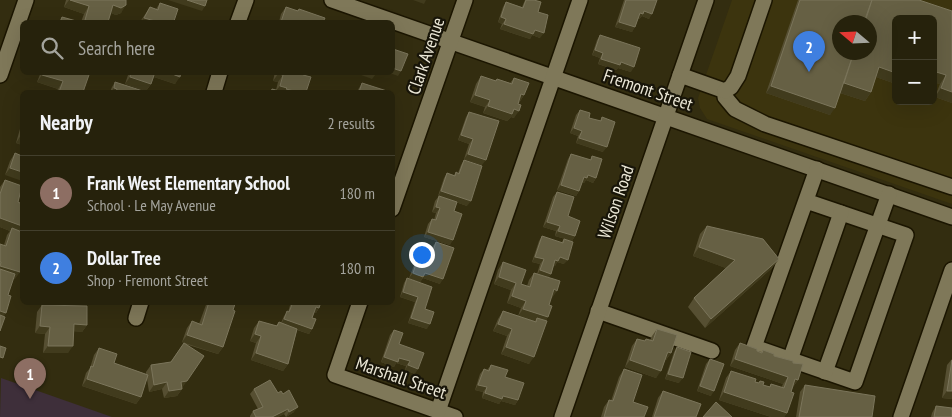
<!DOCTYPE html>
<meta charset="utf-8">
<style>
:root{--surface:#26220c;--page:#2e2a15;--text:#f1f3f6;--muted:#a4a49d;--line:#423f2d;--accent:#b7abf8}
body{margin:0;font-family:"PT Sans Narrow",sans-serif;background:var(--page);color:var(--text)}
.controls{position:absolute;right:15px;top:15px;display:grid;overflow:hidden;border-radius:8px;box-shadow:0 5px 20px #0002}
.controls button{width:45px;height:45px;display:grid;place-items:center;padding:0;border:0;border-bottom:1px solid var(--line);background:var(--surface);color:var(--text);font:25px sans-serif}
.compass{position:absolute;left:832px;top:15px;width:45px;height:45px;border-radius:50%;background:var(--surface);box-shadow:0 5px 20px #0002;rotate:289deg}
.you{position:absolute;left:421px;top:254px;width:18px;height:18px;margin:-12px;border:4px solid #fff;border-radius:50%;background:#1a73e8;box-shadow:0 0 0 8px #1a73e833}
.badge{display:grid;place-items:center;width:32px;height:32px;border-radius:50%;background:var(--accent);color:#fff;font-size:16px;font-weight:700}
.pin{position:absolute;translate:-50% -41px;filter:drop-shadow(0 1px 2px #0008)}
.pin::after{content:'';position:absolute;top:26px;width:18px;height:15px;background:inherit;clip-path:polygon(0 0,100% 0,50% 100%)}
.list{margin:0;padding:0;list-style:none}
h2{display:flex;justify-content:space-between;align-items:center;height:65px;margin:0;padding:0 20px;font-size:21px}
h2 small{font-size:16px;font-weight:400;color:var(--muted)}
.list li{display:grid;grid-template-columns:32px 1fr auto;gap:15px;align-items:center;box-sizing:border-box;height:75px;padding:0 20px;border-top:1px solid var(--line)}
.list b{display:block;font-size:19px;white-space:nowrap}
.list p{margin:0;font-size:16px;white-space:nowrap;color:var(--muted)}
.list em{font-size:16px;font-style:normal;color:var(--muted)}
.icon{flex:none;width:28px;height:28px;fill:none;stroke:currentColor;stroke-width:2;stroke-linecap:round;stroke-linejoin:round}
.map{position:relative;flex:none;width:952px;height:417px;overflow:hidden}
.search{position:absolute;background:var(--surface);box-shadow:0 5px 20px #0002;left:20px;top:20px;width:375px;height:55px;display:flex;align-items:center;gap:12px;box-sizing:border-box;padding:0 18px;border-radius:8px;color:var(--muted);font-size:19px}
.panel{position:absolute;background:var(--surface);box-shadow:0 5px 20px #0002;left:20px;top:90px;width:375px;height:215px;border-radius:8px}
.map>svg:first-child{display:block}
.built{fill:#3c340e;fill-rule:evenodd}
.education{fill:#3e2f3a}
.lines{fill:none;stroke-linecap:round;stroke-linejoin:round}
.minor-casing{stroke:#1b1500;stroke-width:18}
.minor{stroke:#7f7859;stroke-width:15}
.wall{fill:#564f32}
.shaded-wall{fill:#413b1d}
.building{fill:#666044;stroke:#7b755b}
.labels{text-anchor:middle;stroke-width:4.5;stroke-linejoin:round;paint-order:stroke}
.street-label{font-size:18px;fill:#ece8d7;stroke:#181509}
</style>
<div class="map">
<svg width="952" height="417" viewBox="0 0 952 417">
<rect width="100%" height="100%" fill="#332d10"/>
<path class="built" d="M732,0H952V204L707,119L700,108L698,98ZM896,19H933V101H896ZM840,22H870V52H840Z"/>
<path class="education" d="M1,378L112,417H0Z"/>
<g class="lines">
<g class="minor-casing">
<g id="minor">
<path d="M332,0L952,217"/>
<path d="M238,22L246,0"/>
<path d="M0,75L26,0"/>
<path d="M680,75L725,91"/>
<path d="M725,91V97L735,109L765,124L952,187"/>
<path d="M725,91L731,87L738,76L764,0"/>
<path d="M214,92L220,72"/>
<path d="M806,201L906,235L855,382L754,347L817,169"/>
<path d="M392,209L465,0"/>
<path d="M360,302L335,375L455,417"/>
<path d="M598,311L712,351"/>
<path d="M136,318L141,302"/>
<path d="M790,360L841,213"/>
<path d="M825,372L889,194"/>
<path d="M438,411L580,0"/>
<path d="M562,417L706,0"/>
<path d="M901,417L952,270"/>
</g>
</g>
<use href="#minor" class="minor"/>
</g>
<g class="wall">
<path d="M66,0H126L121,13L116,15L111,13L108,22H81L84,14L64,7Z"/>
<path d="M525,0H534L538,12L540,38L532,35L530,39L500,29L502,24L498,22L503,7L506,2L522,7Z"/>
<path d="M624,0H657L649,19L642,16L639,19H638L632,32L615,27Z"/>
<path d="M798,0H919L952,11V103L935,97L940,84L933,82V19L896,84L876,77L871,92L865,101L840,93L830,115L766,93Z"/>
<path d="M160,3L174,21L180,22H140L150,7L156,9Z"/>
<path d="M286,7L297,11L299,9L323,22H279L281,14Z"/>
<path d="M600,35L631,72L618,68L616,70L598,64L600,58L592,55L597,40Z"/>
<path d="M41,72H90L83,92H56L58,89L37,82Z"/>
<path d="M129,72H181L175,84L154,77L151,84L146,91L125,84Z"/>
<path d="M275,72H304L303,75L306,92H270L272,89L276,90L278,82L273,81Z"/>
<path d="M481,76L495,81L497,79L510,83L514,78L524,95L519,103L518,102L514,118L511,117L507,121L483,113L485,107L470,102L476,84Z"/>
<path d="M115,82L146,92H110L112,87Z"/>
<path d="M362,83L390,92H357L359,88Z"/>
<path d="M580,110L589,118L600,121L602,117L603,152L576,143L578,136L570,133L576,115Z"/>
<path d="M469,112L482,165L464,159L469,144L458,140L466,117Z"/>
<path d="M22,122V145L16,143Z"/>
<path d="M15,153L22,156L5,175L10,161Z"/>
<path d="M571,154L590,160L592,156L596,178L593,183L586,180L584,183L582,182L579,191L576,196L557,190L568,159Z"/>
<path d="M464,160L467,206L450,200L454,211L450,245L424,237L428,224L432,219L434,220L436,213L432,212L435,201L439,196H438L444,178L447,173L454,175L456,172L458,173L461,165Z"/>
<path d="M5,180L18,202L15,279H13L8,295L0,331L4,245L7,235L10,231L0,227V187Z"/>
<path d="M557,192L575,236L572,241L555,236L556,231L543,227L553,197Z"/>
<path d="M707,226L779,259L772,268L705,328L688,307L694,298L726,268L693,256L700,234Z"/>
<path d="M542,236L561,243L564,239V264L557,262L555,266L554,265L551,274L548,278L552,298L551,297L549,305L546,321L529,364L501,354L507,336L493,331L498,319L503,311L535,321L518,316L521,308L507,303L511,290L494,284L498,270L503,262L521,284L527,286L529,280L534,273L537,274L540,264L532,262L539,241Z"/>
<path d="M436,242L440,284L423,278L420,282L409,278L416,260L419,255L425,258L427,255L429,256L432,247Z"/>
<path d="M407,278L425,309L427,329L408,323L415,302L400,297L404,283Z"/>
<path d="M207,302H231L223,347L218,354L185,344L182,389L177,396L164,398L162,389L149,392L147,379L141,397L136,404L82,386L86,373L90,368L94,355L99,348L114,363L146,374V372L151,365L170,363L184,343L182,342L187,328L192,321L199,324Z"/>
<path d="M291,302H321L319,308L316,313L314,312L312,318V329L309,334L297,330L288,364L283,371L251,360L256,343L250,341L254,328L259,321L276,326L279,322L281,323L284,316L288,312Z"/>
<path d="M42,305L87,325L82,332L74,331L68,353H43L45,334L35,333L37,312Z"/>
<path d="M657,329L671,353L666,360H665L656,378L625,367L632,346L637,339L645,341L646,339L650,340L652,336Z"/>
<path d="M394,330L399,344L415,374L405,370L406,366L396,363L394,367L381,362L390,335Z"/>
<path d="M740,343L757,351L762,352L763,350L774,356L793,363L798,380L793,387L791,392L787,413L784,417H771L719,400L726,378L731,371L759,383L760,381L763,385L769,387L771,384L781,388L783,384L730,366L735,350Z"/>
<path d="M677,347L679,383L665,379L674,352Z"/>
<path d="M710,359L711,396L697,391L706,364Z"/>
<path d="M952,359V399L942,398L947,365Z"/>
<path d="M491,365L505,377L518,400L515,405L501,401L499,404L482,398L483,392L475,390L480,374L484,369L487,370Z"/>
<path d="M624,369L633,402L644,417H601L604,407L609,400L611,401L619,377Z"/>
<path d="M805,385L872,417H796L800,392Z"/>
<path d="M254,389L278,393L294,412L286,417L284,414L278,417H250V416L253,411L258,409L250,394Z"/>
<path d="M663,391L696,417H652L658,398Z"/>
<path d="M936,406L952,417H931L932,413Z"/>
</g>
<g class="shaded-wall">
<path d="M69,0H70L89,6L84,14L64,7Z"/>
<path d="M168,0H187L205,6L202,11Z"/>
<path d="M413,0H426L424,4Z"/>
<path d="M113,5H126L121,13L116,15L108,12Z"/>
<path d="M644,11L652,14L649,19L642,16L639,19L636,18L640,13Z"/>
<path d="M501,17L506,19L502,24L498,22Z"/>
<path d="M144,18L155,21L154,22H140Z"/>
<path d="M85,20L93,22H83Z"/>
<path d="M619,22L635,27L632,32L615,27Z"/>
<path d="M504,24L535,30L544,33L540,38L532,35L530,39L500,29Z"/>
<path d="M595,50L603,53L600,58L592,55Z"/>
<path d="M601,59L621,62L634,67L631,72L618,68L616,70L598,64Z"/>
<path d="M879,67L896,73V84L873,76Z"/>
<path d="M392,68L401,71L398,76L387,72H392Z"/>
<path d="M933,71L946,75L940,84L933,82Z"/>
<path d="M154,72H167L180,77L175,84L151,76Z"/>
<path d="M353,72H370L376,74L372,79Z"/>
<path d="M278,74L283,75L278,82L273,81Z"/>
<path d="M42,75L63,81L58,89L37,82Z"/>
<path d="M130,77L151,84L146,91L125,84Z"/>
<path d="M844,83L871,92L865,101L837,92Z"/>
<path d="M280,86L287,88L284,92H275Z"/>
<path d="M771,86L835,108L830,115L766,93Z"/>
<path d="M114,88L117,89L115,92H111Z"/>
<path d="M941,88L952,92V103L935,97Z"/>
<path d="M286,89L298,92H284Z"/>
<path d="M521,94L524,95L519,103L516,101Z"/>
<path d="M475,95L490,100L485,107L470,102Z"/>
<path d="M488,106L514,109L519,111L514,118L511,117L507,121L483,113Z"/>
<path d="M574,128L582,131L578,136L570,133Z"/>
<path d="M21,135L22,136V145L16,143Z"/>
<path d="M461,135L473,139L469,144L458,140Z"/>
<path d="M579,138L607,147L603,152L576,143Z"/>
<path d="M468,154L486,160L482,165L464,159Z"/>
<path d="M10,168L22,172V181L5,175Z"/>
<path d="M588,175L596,178L593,183L586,180L584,183L580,182L584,177Z"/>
<path d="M561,185L579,191L576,196L557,190Z"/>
<path d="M441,191L471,201L467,206L438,196Z"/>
<path d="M436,207L440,208L436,213L432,212Z"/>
<path d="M0,218L22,226V235L12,228L10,231L0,227Z"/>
<path d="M547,222L560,226L556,231L543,227Z"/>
<path d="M558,231L575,236L572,241L555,236Z"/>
<path d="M428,232L453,240L450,245L424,237Z"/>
<path d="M699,247L735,260L728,269L693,256Z"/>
<path d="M535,257L544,259L540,264L532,262Z"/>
<path d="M560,257L568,260L564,264L557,262L555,266L552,265L555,260Z"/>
<path d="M779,259L772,268L705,328L711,319Z"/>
<path d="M0,266L20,272L15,279L0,274Z"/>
<path d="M540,270L551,274L547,279L537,275Z"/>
<path d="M413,273H425L443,279L440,284L423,278L420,282L409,278Z"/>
<path d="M499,277L516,283L511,290L494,284Z"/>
<path d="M554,289L557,291L552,298L549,296Z"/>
<path d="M403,292L418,297L415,302L400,297Z"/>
<path d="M512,296L526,301L521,308L507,303Z"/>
<path d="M316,307L319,308L316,313L312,312Z"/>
<path d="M523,309L548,317L543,324L537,318L535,321L518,316Z"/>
<path d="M0,311L6,313L1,320H0Z"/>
<path d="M411,318L430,324L427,329L408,323Z"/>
<path d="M284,319L312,329L309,334L281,324Z"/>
<path d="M74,324L87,325L82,332L69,331Z"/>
<path d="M498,324L512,329L507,336L493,331Z"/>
<path d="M40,326L50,327L45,334L35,333Z"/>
<path d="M255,334L261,336L256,343L250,341Z"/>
<path d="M187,335L223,347L218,354L182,342Z"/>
<path d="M48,346H73L68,353H43Z"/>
<path d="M506,347L534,357L529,364L501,354Z"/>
<path d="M668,352L671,353L666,360L663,359Z"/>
<path d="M256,353L288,364L283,371L251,360Z"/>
<path d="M384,357L399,358L410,361L406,366L396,363L394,367L381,362Z"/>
<path d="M735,359L788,377L783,384L730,366Z"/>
<path d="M630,360L661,371L656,378L625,367Z"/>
<path d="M408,365L418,369L415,374L405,370Z"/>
<path d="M668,374L683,378L679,383L665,379Z"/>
<path d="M87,379L141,397L136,404L82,386Z"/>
<path d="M795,379L798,380L793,387Z"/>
<path d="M187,381L182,388L181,382Z"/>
<path d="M167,382L162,389L149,392L154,385Z"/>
<path d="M478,385L487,387L483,392L475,390Z"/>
<path d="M700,386L714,391L711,396L697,391Z"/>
<path d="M182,389L177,396L164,398L169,391Z"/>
<path d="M947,391H952V399L942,398Z"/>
<path d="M724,392L787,413L784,417H771L719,400Z"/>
<path d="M485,393L503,396L518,400L515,405L501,401L499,404L482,398Z"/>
<path d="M298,407L294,412L286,417L289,412Z"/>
<path d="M288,409L284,414L278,417H272Z"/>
</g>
<g class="building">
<path d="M70,0H126V5L121,8L113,5L108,22H93L85,20L89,6Z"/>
<path d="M187,0H207L205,6Z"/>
<path d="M526,0H534L541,2L538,12L548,15L544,33L535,30L533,34L504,24L506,19L501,17L506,2L523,8Z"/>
<path d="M626,0H657L652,14L644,11L643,14L640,13L635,27L619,22Z"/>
<path d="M800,0H872L864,22H840V52H854L835,108L771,86Z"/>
<path d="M872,0H919L952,11V92L941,88L946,75L933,71V19H896V73L879,67L871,92L844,83L854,52H870V22H865Z"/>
<path d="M160,3L178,9L174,21L180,22H154L155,21L144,18L150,7L158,10Z"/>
<path d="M286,7L298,11L299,9L325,18L323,22H281Z"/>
<path d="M62,17L80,22H60Z"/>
<path d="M600,35L640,48L634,67L621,62L620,65L601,59L603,53L595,50Z"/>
<path d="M392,45L394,46L393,49L408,54L401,71L392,68Z"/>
<path d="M43,72H90L83,92H59L63,81L42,75Z"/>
<path d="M131,72H155L151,84L130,77Z"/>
<path d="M167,72H181L180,77Z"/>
<path d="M278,72H304L303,75L311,77L306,92H298L286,89L287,88L280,86L283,75L278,74Z"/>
<path d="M481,76L496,81L497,79L512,84L514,78L529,83L524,95L521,94L518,104L521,105L519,111L514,109L512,114L488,106L490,100L475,95Z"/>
<path d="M115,82L146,92H116L117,89L114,88Z"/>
<path d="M362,83L390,92H359Z"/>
<path d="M272,89L283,92H271Z"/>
<path d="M580,110L590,113L589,118L601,121L602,117L615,122L607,147L579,138L582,131L574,128Z"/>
<path d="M469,112L499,121L486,160L468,154L473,139L461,135Z"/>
<path d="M15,153L22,156V172L10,168Z"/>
<path d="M571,154L591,160L592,156L602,159L596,178L588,175L587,178L584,177L579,191L561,185Z"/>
<path d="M464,160L482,166L471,201L441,191L447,173L455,176L456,172L459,174Z"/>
<path d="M5,180L22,186L18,202L22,204V226L0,218V194Z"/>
<path d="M557,192L574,197L568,216L580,221L575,236L558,231L560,226L547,222Z"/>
<path d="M439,196L457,202L454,211L462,214L453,240L428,232L432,219L436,220L440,208L436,207Z"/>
<path d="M707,226L763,239L779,259L711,319L694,298L735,260L699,247Z"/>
<path d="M12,228L22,232V266L20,272L0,266L1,262H0V244L6,246Z"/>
<path d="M542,236L563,243L564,239L573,242L568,260L560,257L558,261L555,260L551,274L540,270L544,259L535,257Z"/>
<path d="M436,242L454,248L443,279L425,273L423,277L413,273L419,255L426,258L427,255L431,257Z"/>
<path d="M503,262L526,270L521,284L530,287L534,273L560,281L557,291L554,289L549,305L552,306L548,317L523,309L526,301L512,296L516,283L499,277Z"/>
<path d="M0,269L15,274L8,295L11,296L6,313L0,311Z"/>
<path d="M407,278L432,287L425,309L434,312L430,324L411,318L418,297L403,292Z"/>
<path d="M209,302H231L235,304L233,310L235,311L223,347L187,335L192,321L202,325Z"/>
<path d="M293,302H321L319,308L316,307L312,318L316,319L312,329L284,319L287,311L289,312Z"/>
<path d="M42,305L87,306V325L74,324L73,346H48L50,327L40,326Z"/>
<path d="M503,311L536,322L537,318L547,321L534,357L506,347L512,329L498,324Z"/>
<path d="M0,315L5,317L0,331Z"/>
<path d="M259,321L277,326L279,322L297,329L288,364L256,353L261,336L255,334Z"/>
<path d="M657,329L677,335L671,353L668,352L667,354L661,371L630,360L637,339L645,341L646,339L653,341Z"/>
<path d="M394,330L403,333L399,344L424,353L418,369L408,365L410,361L399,358L398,362L384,357Z"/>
<path d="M184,343L204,356L187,381L181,382L182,389L169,391L167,382L154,385L151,365L171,362Z"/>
<path d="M740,343L757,349V351L762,353L763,350L774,354V356L793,361V363L803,364L798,380L795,379L791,392L794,393L787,413L724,392L731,371L756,379L755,382L759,383L760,381L764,382L763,385L770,387L771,384L784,388L788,377L735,359Z"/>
<path d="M0,346L6,348L3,358L0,357Z"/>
<path d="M677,347L691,352L683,378L668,374Z"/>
<path d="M99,348L117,354L114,363L148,375L141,397L87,379L91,366L93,367Z"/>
<path d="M710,359L724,364L714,391L700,386Z"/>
<path d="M952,360V391H947Z"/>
<path d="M491,365L508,370L505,377L524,383L518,400L503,396L502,399L485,393L487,387L478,385L484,369L489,371Z"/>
<path d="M624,369L642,375L633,402L648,407L644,417H604L609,400L613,401Z"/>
<path d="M270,380L278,393L281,391L283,394L289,390L298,407L289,412L288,409L272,417H256L253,411L263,407L254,389Z"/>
<path d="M805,385L875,396L872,417H799Z"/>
<path d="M663,391L701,404L696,417H654Z"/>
<path d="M716,402L732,417H703Z"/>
<path d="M936,406L952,408V417H934Z"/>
</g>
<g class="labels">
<g class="street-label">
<text transform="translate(426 56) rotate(-71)" y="6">Clark Avenue</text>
<text transform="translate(648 90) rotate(19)" y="6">Fremont Street</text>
<text transform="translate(616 202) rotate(-71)" y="6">Wilson Road</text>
<text transform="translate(401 378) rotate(19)" y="6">Marshall Street</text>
</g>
</g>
</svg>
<div class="controls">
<button>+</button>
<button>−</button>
</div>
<svg class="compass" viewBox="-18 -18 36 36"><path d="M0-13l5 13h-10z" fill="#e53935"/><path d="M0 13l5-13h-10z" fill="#a4a49d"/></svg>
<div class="you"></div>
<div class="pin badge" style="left:30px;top:399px;background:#8d6e63">1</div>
<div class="pin badge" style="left:809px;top:72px;background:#3f7fe0">2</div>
<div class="search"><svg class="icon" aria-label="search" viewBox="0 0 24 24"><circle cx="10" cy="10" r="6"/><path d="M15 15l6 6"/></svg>Search here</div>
<section class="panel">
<h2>Nearby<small>2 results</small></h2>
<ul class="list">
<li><span class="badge" style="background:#8d6e63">1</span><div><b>Frank West Elementary School</b><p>School · Le May Avenue</p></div><em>180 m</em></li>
<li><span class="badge" style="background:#3f7fe0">2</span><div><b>Dollar Tree</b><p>Shop · Fremont Street</p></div><em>180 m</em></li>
</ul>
</section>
</div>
